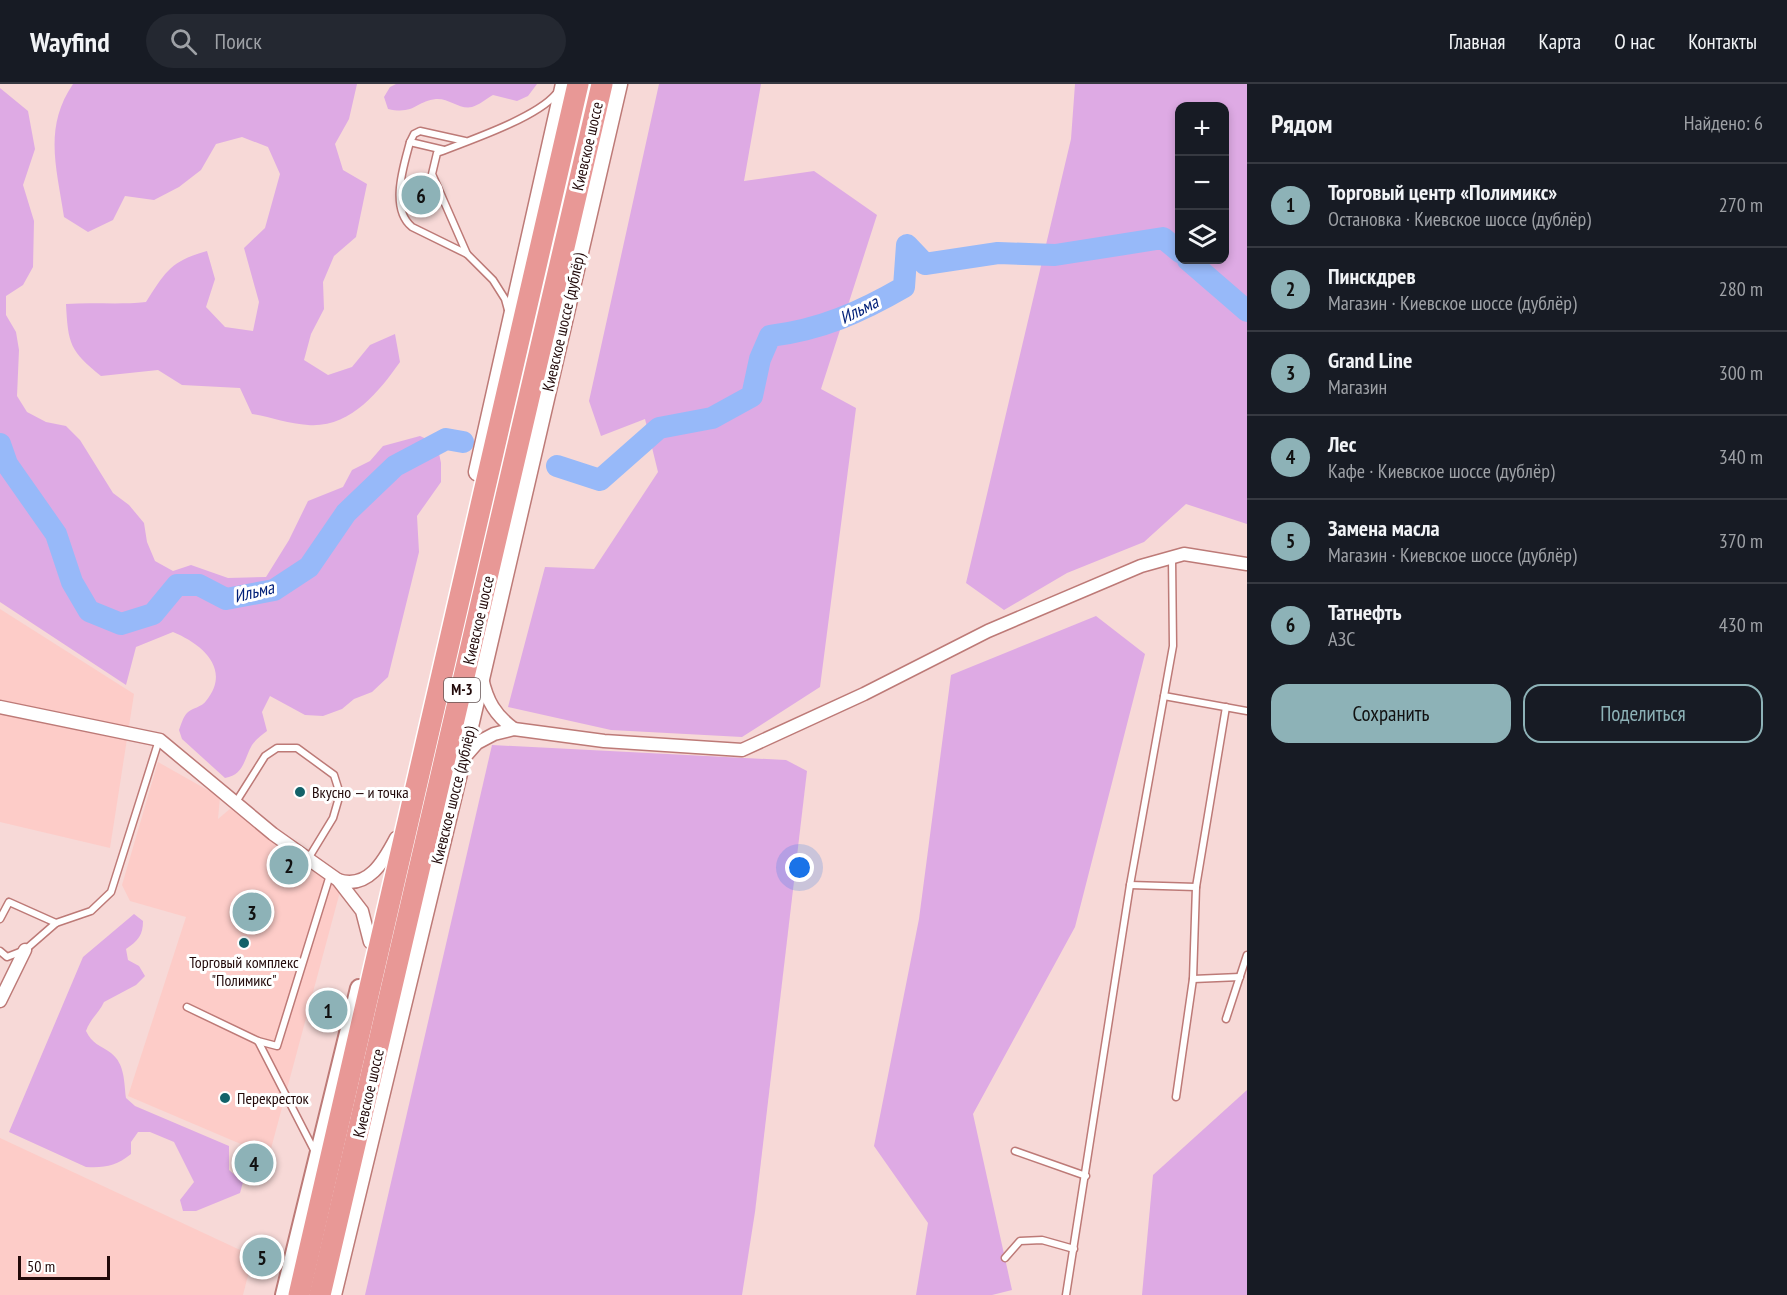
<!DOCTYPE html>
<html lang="ru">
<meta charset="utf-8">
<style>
:root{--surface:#171b24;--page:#242831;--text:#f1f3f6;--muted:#9ea1a6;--line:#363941;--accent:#8db2b7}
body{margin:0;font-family:"PT Sans Narrow",sans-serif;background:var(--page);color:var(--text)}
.controls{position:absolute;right:18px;top:18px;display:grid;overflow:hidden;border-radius:12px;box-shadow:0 3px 9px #0003}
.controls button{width:54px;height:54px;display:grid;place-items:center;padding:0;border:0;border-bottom:2px solid var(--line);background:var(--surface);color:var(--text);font:30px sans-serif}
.scale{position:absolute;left:18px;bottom:15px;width:92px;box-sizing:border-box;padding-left:6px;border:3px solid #210909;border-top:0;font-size:16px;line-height:21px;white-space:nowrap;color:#210909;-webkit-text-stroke:4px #fff;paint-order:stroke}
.you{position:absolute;left:800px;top:784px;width:21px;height:21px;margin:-15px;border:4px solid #fff;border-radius:50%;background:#1a73e8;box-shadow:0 0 0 9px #1a73e833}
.badge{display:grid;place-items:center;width:39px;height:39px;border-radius:50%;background:var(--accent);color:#111;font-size:20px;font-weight:700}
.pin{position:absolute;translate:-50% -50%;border:3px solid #fff;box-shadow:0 2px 6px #0006}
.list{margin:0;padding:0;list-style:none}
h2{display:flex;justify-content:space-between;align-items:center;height:78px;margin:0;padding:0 24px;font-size:26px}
h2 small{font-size:20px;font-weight:400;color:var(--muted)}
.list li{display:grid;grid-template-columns:39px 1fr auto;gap:18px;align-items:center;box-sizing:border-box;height:84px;padding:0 24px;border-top:2px solid var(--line)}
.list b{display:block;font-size:22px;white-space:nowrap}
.list p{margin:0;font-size:20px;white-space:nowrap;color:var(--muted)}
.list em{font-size:20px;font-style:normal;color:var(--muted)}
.actions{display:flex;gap:12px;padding:18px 24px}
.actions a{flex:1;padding:14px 0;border:2px solid var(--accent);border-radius:18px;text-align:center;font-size:21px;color:var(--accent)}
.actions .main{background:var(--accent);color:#111}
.icon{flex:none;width:33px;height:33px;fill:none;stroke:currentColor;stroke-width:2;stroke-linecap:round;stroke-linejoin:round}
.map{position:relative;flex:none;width:1247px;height:1211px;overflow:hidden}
header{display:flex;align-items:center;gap:36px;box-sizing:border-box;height:84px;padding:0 30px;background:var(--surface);border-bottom:2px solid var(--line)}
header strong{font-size:28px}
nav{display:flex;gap:33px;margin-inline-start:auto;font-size:21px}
.search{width:420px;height:54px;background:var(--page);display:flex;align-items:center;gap:15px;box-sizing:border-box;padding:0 21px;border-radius:33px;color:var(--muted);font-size:22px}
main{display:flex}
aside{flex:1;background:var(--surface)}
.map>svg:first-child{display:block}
.built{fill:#fdccc8}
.green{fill:#deaae4;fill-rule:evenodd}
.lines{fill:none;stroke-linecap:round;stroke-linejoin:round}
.river{stroke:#97b9f9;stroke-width:22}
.service-casing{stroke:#bd7a77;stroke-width:9}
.minor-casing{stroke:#bd7a77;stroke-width:15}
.tertiary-casing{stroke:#bd7a77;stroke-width:20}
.secondary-casing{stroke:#bd7a77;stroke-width:21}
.trunk-casing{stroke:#fff;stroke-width:24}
.service{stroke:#fff;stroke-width:6}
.minor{stroke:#fff;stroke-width:12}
.tertiary{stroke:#fff;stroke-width:16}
.secondary{stroke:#fff;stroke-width:18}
.trunk{stroke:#e89896;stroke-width:21}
.poi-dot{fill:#136269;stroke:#fff;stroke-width:2}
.labels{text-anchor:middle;stroke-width:6;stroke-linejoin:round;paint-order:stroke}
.shield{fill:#fff;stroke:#645353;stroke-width:1.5}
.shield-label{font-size:15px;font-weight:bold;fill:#210909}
.street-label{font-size:16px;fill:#210909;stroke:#fff}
.poi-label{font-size:16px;fill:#210909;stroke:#fff;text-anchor:start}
.water-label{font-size:18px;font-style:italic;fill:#001f78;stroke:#fff}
</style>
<header>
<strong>Wayfind</strong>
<div class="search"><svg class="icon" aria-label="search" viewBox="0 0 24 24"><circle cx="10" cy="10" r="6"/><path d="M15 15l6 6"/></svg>Поиск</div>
<nav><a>Главная</a><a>Карта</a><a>О нас</a><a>Контакты</a></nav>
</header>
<main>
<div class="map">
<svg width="1247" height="1211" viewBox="0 0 1247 1211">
<rect width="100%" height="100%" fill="#f7d9d7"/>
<g class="built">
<path d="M0,525L134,610L110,764L0,738Z"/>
<path d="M158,678L220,713L218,735L231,724L341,804L269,1072L128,1012L186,833L130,817L122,801Z"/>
<path d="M0,1054L253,1172L243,1211H0Z"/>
</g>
<g class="green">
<path d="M73,0H357L349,35L335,60L343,86L367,100L356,153L334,172L323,198L324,225L311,250L304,276L328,291L352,283L370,261L395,250L400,278C378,309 350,344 308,341C289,340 270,333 252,330L240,304L182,301L158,286L101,292C70,267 68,260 66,220C93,218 119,221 146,218C166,187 171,177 207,167L215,195L206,223L225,243L253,247L259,218L244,164L265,144L280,90L268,63L242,53L216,60L201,86L179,103L154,116L125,112L113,136L88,148L64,133C57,85 43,44 73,0Z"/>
<path d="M396,0H537L528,12L517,17L493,11C486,15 479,21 472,23C460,26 449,14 436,15C416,17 415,31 388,25L384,13L390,3Z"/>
<path d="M659,0H761L744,97L814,87L877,131L821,305L856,324L820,603L742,653L611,646L508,623L545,483L594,485L658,388L645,335L601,352L589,317Z"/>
<path d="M1075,0H1247V440L1186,420L1144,458L1067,489L1004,526L966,499L1071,55ZM1180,22H1224V176H1180Z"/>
<path d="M0,4L28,27L35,65L23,101L34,137L33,183L23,201L6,212V231L16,248L19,266L17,312L27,328L46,338L66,342L80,356L113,409L129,421L144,439L147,458L155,477L173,487L191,481L228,494L266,493L289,456L308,417L343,403L352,386L370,377L383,362L420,352L437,360L441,379V398L417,432L419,468L388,593L372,608L354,615L342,625L323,632L305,631L270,612L262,628L267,647C262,651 255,656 252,661C244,675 244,691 225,694L182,655L179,646C181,641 183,633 187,629C192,624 202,623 206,617C232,585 202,560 173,548L136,563L126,601L0,518Z"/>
<path d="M1096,532L1145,570L1075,843L973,1030L1012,1206L992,1211H916L928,1139L874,1062L919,835L951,591Z"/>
<path d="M492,661L786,676L807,687L755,1128L742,1211H365Z"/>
<path d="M134,830L143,837C143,851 138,857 126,865L128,876L139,882L145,892L136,901L104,918C99,929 90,935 86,947C92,960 100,961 111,969C125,980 124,998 126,1014L135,1022L229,1062V1086L243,1098L240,1109L196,1127H183L180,1116L194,1098L174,1058L150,1048H138L131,1058V1070C116,1082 105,1084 86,1083L9,1048L83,873Z"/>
<path d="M1247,1006V1211H1142L1153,1091Z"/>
</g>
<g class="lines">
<g class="river">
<path d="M1188,176L1247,227"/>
<path d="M0,360L7,380L56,450L72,498L89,527L121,540L153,530L177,501H199L226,515L274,506L309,483L346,429L395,382L446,355L463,358"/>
<path d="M557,382L600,396L659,344L712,334L752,312L760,275L770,252C820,246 861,228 904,203L907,161L925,180L998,169L1055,171L1163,154L1180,168"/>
</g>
<g class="service-casing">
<g id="service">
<path d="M410,58L414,50L420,47L465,57"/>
<path d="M444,66L410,58C404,81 389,124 412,143L467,170"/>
<path d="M508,226L505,215L493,196L467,170L432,90L437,69C468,57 536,34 556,10"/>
<path d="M1164,612L1247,627"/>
<path d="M236,718L265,672L277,664H297L334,691L340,710L333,734L308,775"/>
<path d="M1130,801L1196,803"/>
<path d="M0,835L9,818L56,839"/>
<path d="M0,867L7,873L25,866L56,839L91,827L111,808L159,656"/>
<path d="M1193,895L1240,893"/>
<path d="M187,923L258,957L277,962L330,791"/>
<path d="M1226,935L1247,871"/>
<path d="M258,957L315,1068"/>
<path d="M1176,1013L1193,895L1196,803L1226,623"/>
<path d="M1015,1067L1086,1092"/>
<path d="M1005,1174L1020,1157L1042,1156L1074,1165"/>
<path d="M1066,1211L1130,801L1173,562L1172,474"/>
</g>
</g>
<g class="minor-casing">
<g id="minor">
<path d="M482,594C487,617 495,631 514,645"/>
<path d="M0,623L160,656L273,750L338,796L362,827L370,858"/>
<path d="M463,675L477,659L494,650L514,645L604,657L742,666L864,610L988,547L1141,482L1184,470L1247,480"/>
<path d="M338,796C368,806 384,777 396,754"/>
<path d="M0,917L25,866"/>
</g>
</g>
<g class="tertiary-casing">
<path id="tertiary" d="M284,1211L359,904"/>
</g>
<g class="secondary-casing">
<g id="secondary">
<path d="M478,388L565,0"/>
<path d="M332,1211L461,677L618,0"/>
</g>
</g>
<g class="trunk-casing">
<g id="trunk">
<path d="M299,1211L578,0"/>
<path d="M320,1211L602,0"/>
</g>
</g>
<use href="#service" class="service"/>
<use href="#minor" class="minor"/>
<use href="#tertiary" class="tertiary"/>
<use href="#secondary" class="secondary"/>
<use href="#trunk" class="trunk"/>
</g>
<g class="poi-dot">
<circle cx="300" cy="708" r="6"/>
<circle cx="244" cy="859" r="6"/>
<circle cx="225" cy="1014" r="6"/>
</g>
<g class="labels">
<rect class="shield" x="444" y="594" width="36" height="24" rx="4.5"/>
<g class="shield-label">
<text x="462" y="611">М-3</text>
</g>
<g class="street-label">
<text transform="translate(587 62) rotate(-77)" y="6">Киевское шоссе</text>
<text transform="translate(563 238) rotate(-77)" y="6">Киевское шоссе (дублёр)</text>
<text transform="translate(478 536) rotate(-77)" y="6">Киевское шоссе</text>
<text transform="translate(453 711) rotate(-76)" y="6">Киевское шоссе (дублёр)</text>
<text transform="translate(368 1009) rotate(-77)" y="6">Киевское шоссе</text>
</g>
<g class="poi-label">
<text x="312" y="714">Вкусно — и точка</text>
<text x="244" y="884" text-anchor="middle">Торговый комплекс<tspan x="244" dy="18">"Полимикс"</tspan></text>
<text x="237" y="1020">Перекресток</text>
</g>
<g class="water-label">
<text transform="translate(859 226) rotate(-27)" y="6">Ильма</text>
<text transform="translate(254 508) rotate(-14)" y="6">Ильма</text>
</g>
</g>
</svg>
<div class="controls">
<button>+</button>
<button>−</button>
<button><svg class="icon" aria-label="layers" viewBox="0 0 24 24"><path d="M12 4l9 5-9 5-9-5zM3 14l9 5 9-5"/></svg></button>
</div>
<div class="scale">50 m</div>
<div class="you"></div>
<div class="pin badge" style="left:328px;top:926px">1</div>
<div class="pin badge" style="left:289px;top:781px">2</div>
<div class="pin badge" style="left:252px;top:828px">3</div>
<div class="pin badge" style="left:254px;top:1079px">4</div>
<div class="pin badge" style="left:262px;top:1173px">5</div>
<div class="pin badge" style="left:421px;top:111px">6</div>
</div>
<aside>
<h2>Рядом<small>Найдено: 6</small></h2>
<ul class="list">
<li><span class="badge">1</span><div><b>Торговый центр «Полимикс»</b><p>Остановка · Киевское шоссе (дублёр)</p></div><em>270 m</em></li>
<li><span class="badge">2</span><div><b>Пинскдрев</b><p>Магазин · Киевское шоссе (дублёр)</p></div><em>280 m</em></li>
<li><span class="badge">3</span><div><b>Grand Line</b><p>Магазин</p></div><em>300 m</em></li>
<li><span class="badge">4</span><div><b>Лес</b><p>Кафе · Киевское шоссе (дублёр)</p></div><em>340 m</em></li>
<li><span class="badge">5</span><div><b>Замена масла</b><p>Магазин · Киевское шоссе (дублёр)</p></div><em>370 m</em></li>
<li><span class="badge">6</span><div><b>Татнефть</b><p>АЗС</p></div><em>430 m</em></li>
</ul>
<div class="actions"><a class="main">Сохранить</a><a>Поделиться</a></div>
</aside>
</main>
